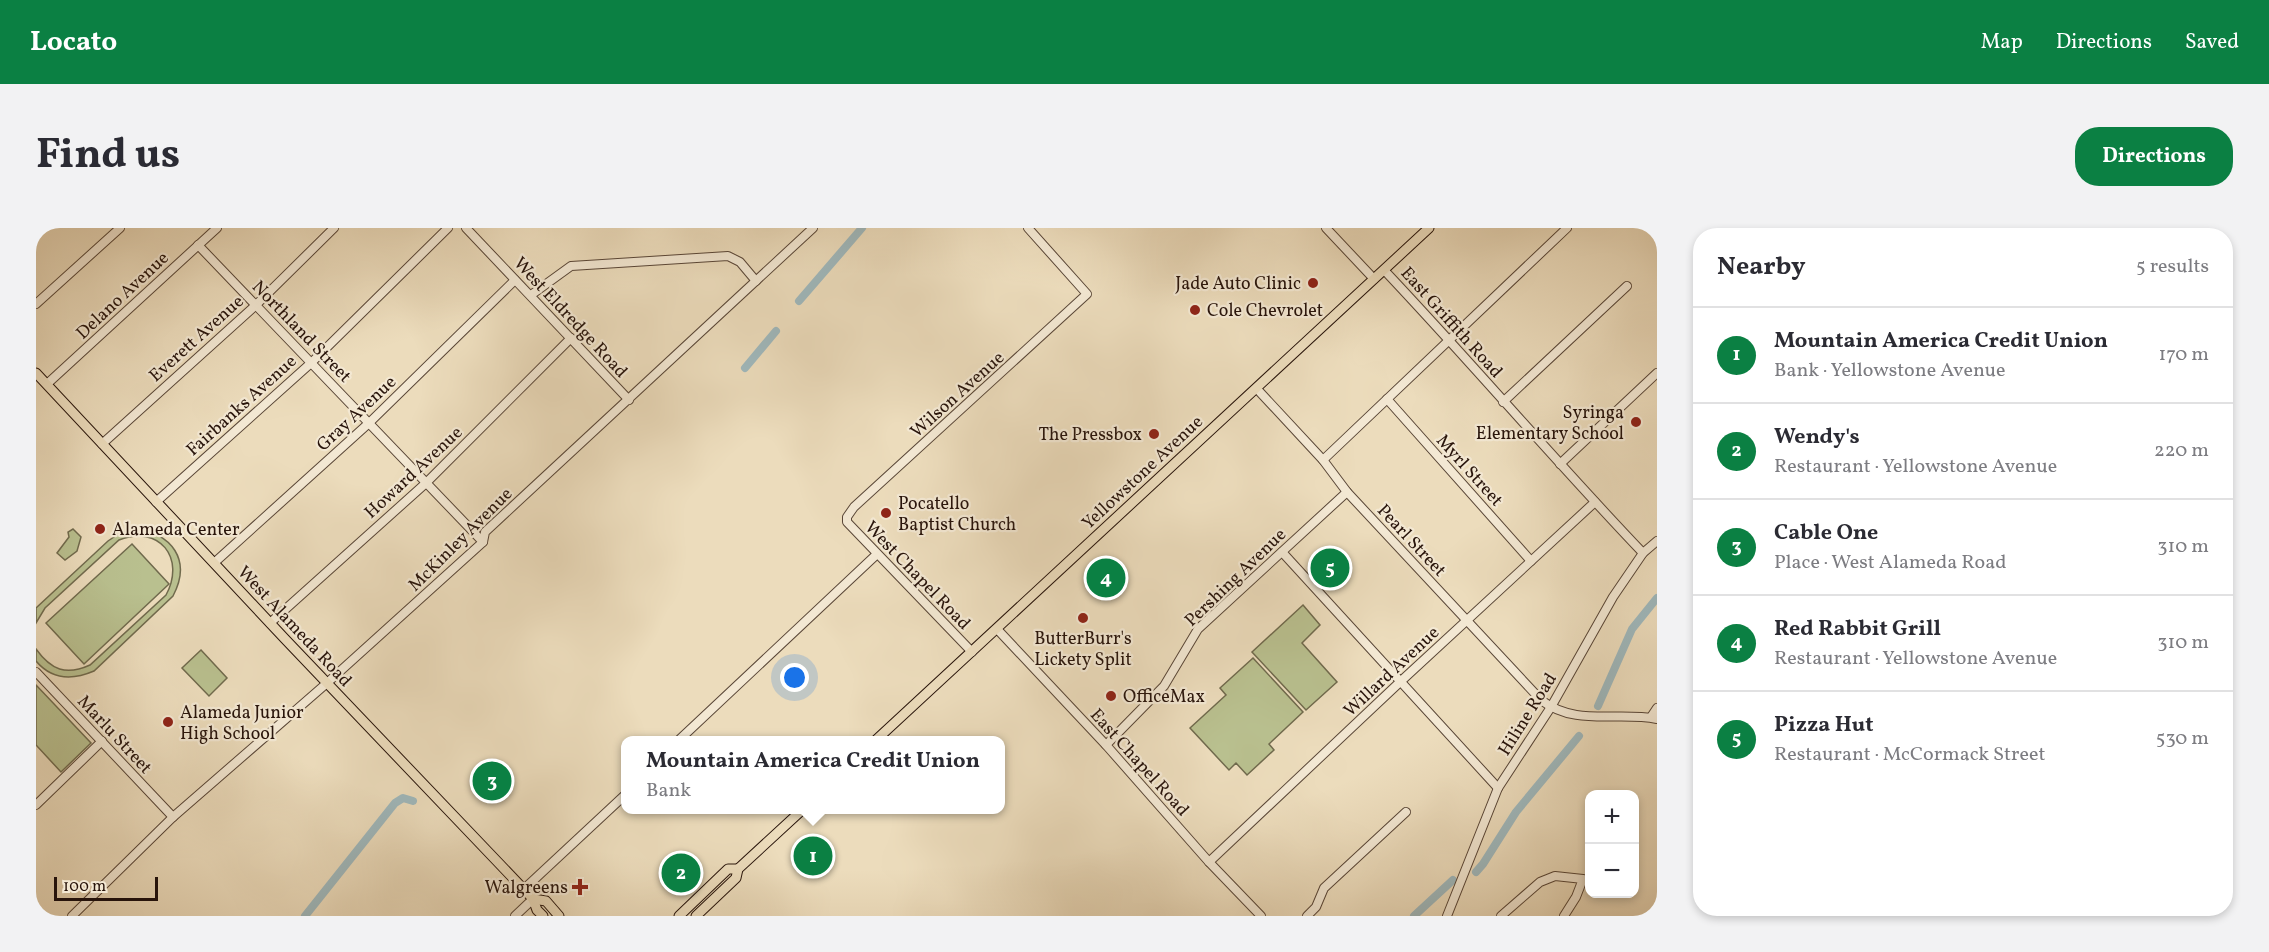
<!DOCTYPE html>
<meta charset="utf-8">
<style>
:root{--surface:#fff;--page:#f2f2f3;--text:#2b2b33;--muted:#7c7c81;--line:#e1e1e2;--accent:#0b8043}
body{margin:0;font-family:Vollkorn,serif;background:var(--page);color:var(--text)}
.controls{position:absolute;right:18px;bottom:18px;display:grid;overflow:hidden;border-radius:12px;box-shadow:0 3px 9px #0003}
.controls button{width:54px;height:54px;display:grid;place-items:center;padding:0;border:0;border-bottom:2px solid var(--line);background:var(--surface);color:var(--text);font:30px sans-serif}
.scale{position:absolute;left:18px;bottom:15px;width:104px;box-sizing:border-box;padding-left:6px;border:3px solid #28140b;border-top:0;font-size:16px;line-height:21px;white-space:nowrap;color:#28140b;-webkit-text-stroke:4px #f3e8d3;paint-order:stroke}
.you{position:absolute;left:759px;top:450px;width:21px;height:21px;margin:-15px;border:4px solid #fff;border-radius:50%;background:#1a73e8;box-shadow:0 0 0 9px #1a73e833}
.badge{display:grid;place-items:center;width:39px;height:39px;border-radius:50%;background:var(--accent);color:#fff;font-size:20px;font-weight:700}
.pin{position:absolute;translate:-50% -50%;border:3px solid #fff;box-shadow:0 2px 6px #0006}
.popup{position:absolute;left:585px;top:508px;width:384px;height:78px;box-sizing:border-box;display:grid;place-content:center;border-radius:12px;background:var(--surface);filter:drop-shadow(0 2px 4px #0005);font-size:20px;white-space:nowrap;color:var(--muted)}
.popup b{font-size:22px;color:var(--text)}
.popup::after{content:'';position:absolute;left:50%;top:100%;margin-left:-12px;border:12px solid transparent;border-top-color:var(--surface)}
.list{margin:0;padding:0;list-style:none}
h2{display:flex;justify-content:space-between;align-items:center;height:78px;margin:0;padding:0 24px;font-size:26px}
h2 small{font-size:20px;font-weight:400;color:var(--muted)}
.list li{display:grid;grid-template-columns:39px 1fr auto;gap:18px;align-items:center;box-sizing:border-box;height:96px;padding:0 24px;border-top:2px solid var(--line)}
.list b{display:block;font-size:22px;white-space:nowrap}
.list p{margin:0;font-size:20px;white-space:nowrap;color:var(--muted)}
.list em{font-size:20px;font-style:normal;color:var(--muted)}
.map{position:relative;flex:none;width:1621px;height:688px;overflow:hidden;border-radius:24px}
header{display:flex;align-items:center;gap:36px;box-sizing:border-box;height:84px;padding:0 30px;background:var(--accent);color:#fff}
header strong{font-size:28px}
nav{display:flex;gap:33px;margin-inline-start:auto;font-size:21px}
.intro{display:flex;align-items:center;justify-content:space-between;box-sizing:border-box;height:144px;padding:0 36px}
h1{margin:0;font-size:42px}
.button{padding:15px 27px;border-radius:24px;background:var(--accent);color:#fff;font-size:21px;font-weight:700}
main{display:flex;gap:36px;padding:0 36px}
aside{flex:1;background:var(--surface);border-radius:24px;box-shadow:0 3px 9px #0003}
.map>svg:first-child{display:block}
.green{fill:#b9c08f;stroke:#706a4d;stroke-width:1.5}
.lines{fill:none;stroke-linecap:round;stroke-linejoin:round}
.canal{stroke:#9fb8bc;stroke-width:8}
.minor-casing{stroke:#594637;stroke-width:10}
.major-casing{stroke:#28140b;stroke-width:11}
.minor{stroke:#f3e8d3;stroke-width:8}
.major{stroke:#ecdcbc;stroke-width:9}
.poi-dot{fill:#8f2418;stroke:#f3e8d3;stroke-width:2}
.labels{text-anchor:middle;stroke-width:4.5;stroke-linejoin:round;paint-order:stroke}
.poi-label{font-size:18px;fill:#28140b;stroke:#f3e8d3;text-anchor:start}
.street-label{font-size:18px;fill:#28140b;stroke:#f3e8d3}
</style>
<header>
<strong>Locato</strong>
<nav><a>Map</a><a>Directions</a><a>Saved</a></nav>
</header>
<div class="intro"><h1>Find us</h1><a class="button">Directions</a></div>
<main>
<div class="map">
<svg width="1621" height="688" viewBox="0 0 1621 688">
<rect width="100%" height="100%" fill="#ecdcbc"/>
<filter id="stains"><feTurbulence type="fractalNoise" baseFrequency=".00333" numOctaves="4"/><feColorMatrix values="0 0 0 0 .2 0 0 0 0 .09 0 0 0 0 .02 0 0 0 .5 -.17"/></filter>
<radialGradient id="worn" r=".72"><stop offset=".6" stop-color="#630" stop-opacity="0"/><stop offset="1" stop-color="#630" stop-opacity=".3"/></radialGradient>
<g class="green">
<path d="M37,301L45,309L41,323L29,332L21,325L33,309L32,304Z"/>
<path d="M98,301C136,305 156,332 137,368L58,443C37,452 16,452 0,433V421C15,442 30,448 54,437L130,367C150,330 123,296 83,312L9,380L0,395V380L72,313L84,305Z"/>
<path d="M96,316L133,356L48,436L10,395Z"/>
<path d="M1267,377L1284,397L1266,415L1301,454L1270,482L1216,424Z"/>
<path d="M165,422L191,450L173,468L146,440Z"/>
<path d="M1217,430L1267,484L1233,516L1238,522L1211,547L1200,535L1193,542L1154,500L1190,467L1184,460Z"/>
<path d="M0,457L55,515L25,544L0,517Z"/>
</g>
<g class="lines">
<g class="canal">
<path d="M763,73L826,0"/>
<path d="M709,140L740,103"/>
<path d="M1562,478L1596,401L1621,370"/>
<path d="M1440,644L1447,636L1480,584L1543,508"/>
<path d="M269,688L359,575L367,570L377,573"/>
<path d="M1378,688L1417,652"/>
</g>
<g class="minor-casing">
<g id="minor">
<path d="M430,0L593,172"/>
<path d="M1290,0L1338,51"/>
<path d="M162,17L447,314"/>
<path d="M1348,42C1436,135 1519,233 1607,325"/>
<path d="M495,67L535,38L692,28L704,34L720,53"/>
<path d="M0,76L84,0"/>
<path d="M11,156L181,0"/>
<path d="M1221,161L1287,232L1311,264L1505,472C1540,499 1581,483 1621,491"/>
<path d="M1351,171L1495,333"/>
<path d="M1467,174L1591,58"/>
<path d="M66,216L220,77L298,0"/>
<path d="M1287,232L1531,0"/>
<path d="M1524,236L1621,145"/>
<path d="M120,274L275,135L412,0"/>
<path d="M1246,324L1462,560"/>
<path d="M178,335L333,195L479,52"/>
<path d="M234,395L390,255L535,110"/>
<path d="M961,401L1070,517L1173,634L1225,688"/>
<path d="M936,424L811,294V289L818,279L1051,66L992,0"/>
<path d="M0,444L137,589"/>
<path d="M1615,489L1621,480"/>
<path d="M643,512L840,327"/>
<path d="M1070,517L1128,458L1162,401L1311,264"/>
<path d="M0,577L66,513"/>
<path d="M1173,634L1364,454L1559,274"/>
<path d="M488,661L590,566"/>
<path d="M36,688L137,589L291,455L447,314L449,304L777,0"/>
<path d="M479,688L497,671"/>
<path d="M1271,688L1280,679L1288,660L1370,584"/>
<path d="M1411,688L1462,560L1515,479L1577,369L1607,325L1621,313"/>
<path d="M1465,688L1504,654L1519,648L1547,651L1540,669L1528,688"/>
</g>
</g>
<g class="major-casing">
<g id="major">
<path d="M0,145L249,411L497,671L501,682L507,688"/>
<path d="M840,512L1393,0"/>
<path d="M497,671L510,673L523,688"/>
<path d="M643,688L692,641H702"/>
<path d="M660,688L700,650L702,641L766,582"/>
</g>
</g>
<use href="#minor" class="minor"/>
<use href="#major" class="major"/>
</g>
<g class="poi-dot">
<circle cx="1277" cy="55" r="6"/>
<circle cx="1159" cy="82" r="6"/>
<circle cx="1600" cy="194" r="6"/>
<circle cx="1118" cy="206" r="6"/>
<circle cx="850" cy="285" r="6"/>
<circle cx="64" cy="301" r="6"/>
<circle cx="1047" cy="390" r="6"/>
<circle cx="1075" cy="468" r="6"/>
<circle cx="132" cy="494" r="6"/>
<path d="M541 650h6v6h6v6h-6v6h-6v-6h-6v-6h6z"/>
</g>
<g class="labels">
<g class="poi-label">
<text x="1265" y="61" text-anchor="end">Jade Auto Clinic</text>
<text x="1171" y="88">Cole Chevrolet</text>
<text x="1588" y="190" text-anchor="end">Syringa<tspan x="1588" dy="21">Elementary School</tspan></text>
<text x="1106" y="212" text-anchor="end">The Pressbox</text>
<text x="862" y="281">Pocatello<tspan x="862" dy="21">Baptist Church</tspan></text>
<text x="76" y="307">Alameda Center</text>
<text x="1047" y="416" text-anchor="middle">ButterBurr's<tspan x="1047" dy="21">Lickety Split</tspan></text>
<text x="1087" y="474">OfficeMax</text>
<text x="144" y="490">Alameda Junior<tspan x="144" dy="21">High School</tspan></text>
<text x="532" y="665" text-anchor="end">Walgreens</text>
</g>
<g class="street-label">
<text transform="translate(86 67) rotate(-43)" y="6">Delano Avenue</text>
<text transform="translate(535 89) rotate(47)" y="6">West Eldredge Road</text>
<text transform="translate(1416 94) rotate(48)" y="6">East Griffith Road</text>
<text transform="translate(266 103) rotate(46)" y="6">Northland Street</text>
<text transform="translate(160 110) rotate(-42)" y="6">Everett Avenue</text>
<text transform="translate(921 166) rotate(-42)" y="6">Wilson Avenue</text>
<text transform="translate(205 177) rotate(-42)" y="6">Fairbanks Avenue</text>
<text transform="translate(320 185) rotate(-43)" y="6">Gray Avenue</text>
<text transform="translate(1434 242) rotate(48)" y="6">Myrl Street</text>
<text transform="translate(377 244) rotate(-43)" y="6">Howard Avenue</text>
<text transform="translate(1106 244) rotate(-43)" y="6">Yellowstone Avenue</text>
<text transform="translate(424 311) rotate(-45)" y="6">McKinley Avenue</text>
<text transform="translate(1376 312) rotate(47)" y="6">Pearl Street</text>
<text transform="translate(882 347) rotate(46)" y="6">West Chapel Road</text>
<text transform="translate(1199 349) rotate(-44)" y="6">Pershing Avenue</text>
<text transform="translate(259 398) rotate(47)" y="6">West Alameda Road</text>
<text transform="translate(1355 443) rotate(-43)" y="6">Willard Avenue</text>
<text transform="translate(1491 486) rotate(-58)" y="6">Hiline Road</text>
<text transform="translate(79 506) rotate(47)" y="6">Marlu Street</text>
<text transform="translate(1104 534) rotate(48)" y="6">East Chapel Road</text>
</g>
</g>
<rect width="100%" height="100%" filter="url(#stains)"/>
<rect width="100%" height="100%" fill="url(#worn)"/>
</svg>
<div class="controls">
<button>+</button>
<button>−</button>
</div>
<div class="scale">100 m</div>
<div class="you"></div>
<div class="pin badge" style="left:777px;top:628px">1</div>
<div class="popup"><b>Mountain America Credit Union</b>Bank</div>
<div class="pin badge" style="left:645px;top:645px">2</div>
<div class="pin badge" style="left:456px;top:553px">3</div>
<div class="pin badge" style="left:1070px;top:350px">4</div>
<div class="pin badge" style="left:1294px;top:340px">5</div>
</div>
<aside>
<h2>Nearby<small>5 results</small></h2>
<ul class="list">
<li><span class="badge">1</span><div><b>Mountain America Credit Union</b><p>Bank · Yellowstone Avenue</p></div><em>170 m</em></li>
<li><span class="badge">2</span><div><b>Wendy's</b><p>Restaurant · Yellowstone Avenue</p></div><em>220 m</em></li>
<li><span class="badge">3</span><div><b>Cable One</b><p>Place · West Alameda Road</p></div><em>310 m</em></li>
<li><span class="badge">4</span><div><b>Red Rabbit Grill</b><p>Restaurant · Yellowstone Avenue</p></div><em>310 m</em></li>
<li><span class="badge">5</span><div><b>Pizza Hut</b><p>Restaurant · McCormack Street</p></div><em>530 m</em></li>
</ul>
</aside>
</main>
